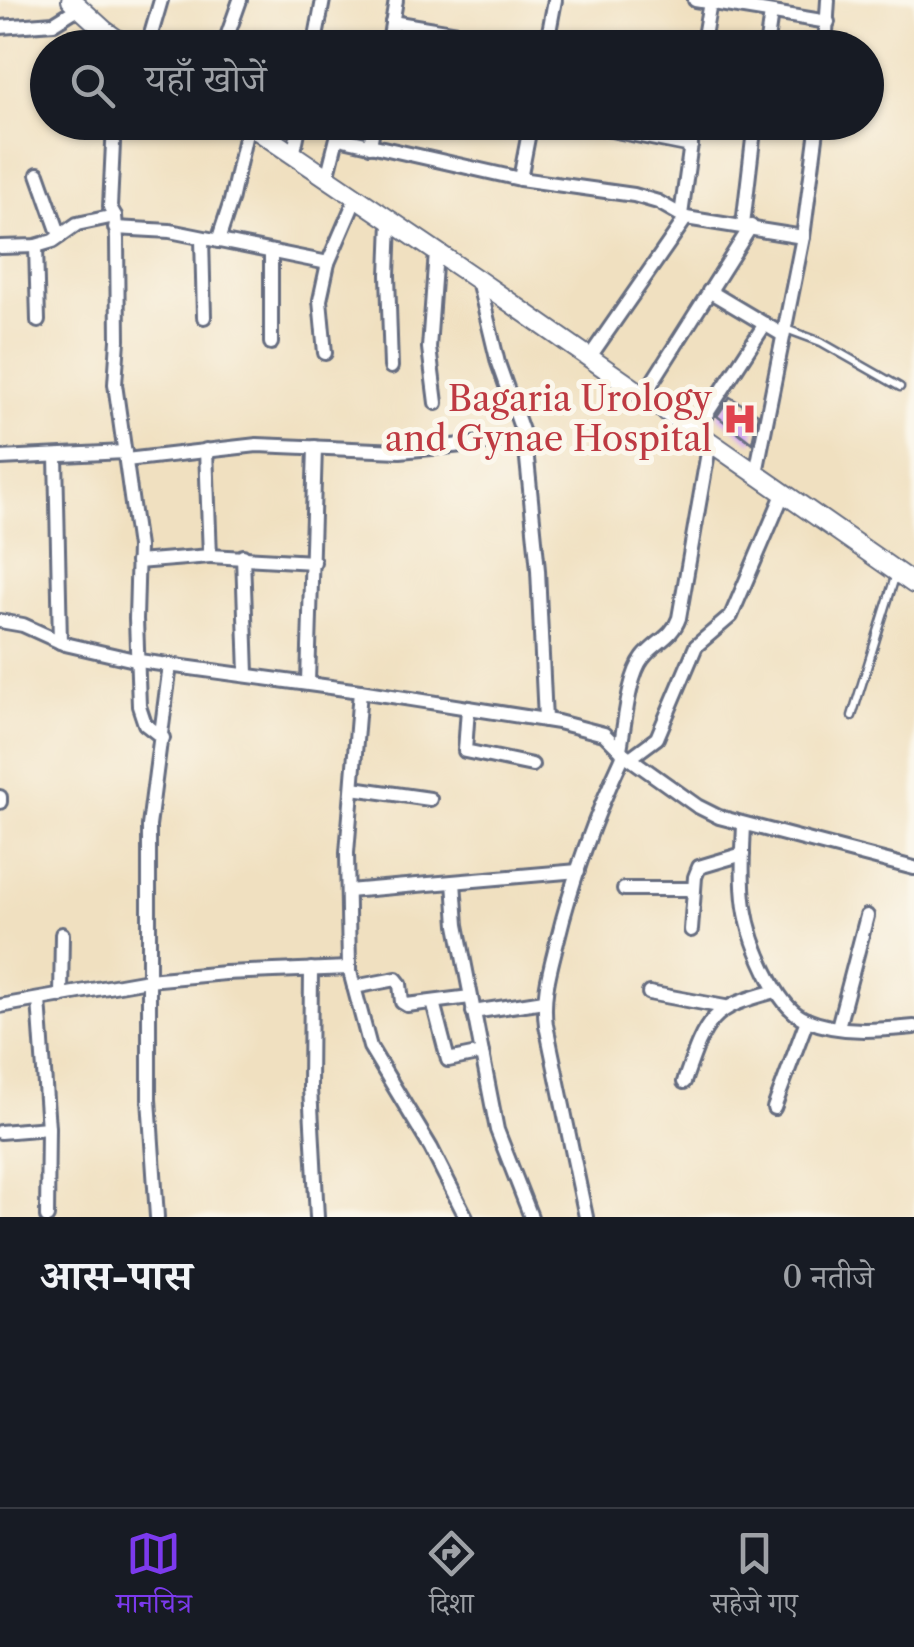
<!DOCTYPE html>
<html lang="hi">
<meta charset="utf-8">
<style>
:root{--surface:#171b24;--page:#20242c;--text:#f1f3f6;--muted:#9ea1a6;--line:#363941;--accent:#7c3aed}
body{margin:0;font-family:"Libre Caslon Text","Noto Serif Devanagari",serif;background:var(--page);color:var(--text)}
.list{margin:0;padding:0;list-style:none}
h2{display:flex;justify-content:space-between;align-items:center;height:130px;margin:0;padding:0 40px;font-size:42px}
h2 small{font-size:32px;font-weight:400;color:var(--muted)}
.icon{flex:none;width:55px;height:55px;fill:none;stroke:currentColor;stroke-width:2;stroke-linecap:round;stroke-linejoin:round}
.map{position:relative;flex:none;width:914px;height:1217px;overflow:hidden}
.search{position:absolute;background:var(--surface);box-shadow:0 2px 8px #0004;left:30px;right:30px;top:30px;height:110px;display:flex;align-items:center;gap:25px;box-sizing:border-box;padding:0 35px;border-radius:55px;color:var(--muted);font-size:38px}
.sheet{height:290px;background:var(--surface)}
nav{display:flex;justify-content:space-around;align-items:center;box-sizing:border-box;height:140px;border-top:2px solid var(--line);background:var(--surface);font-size:28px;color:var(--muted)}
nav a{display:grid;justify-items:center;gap:5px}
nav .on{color:var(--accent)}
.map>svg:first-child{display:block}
.building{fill:#d5adf1}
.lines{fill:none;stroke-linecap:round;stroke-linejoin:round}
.lane-casing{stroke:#666d80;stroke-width:11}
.street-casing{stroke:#666d80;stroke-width:18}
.secondary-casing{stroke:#666d80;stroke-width:22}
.lane{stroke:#fff;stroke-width:6}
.street{stroke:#fff;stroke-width:12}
.secondary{stroke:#fff;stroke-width:18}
.labels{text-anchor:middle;stroke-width:10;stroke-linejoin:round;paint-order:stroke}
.health-label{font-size:35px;fill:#be3a42;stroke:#fbf7ec;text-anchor:end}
</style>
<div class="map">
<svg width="914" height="1217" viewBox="0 0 914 1217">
<rect width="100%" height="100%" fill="#fbf7ec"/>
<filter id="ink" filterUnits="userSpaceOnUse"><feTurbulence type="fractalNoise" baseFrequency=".01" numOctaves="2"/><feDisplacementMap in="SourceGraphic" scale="20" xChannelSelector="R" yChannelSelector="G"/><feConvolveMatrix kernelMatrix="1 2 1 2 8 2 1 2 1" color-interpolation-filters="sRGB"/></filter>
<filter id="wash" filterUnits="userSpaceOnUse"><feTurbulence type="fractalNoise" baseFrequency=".0048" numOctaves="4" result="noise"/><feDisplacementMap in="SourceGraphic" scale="40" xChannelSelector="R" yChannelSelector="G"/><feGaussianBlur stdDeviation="2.25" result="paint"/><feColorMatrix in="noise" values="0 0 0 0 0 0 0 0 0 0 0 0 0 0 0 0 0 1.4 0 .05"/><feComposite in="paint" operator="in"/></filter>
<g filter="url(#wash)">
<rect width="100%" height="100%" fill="#f0e0c0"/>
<g id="blocks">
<path class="building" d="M730,397L758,414L752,443L717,416Z"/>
</g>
</g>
<g filter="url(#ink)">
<use href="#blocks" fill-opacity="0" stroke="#666d80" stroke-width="2.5"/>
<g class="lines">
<g class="lane-casing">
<g id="lane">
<path d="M786,329L821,342L900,387"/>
<path d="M852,716L895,577"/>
</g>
</g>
<g class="street-casing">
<g id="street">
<path d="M695,0L828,22"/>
<path d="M392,22L547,48"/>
<path d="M0,27L54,23L78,8"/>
<path d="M147,48L161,0"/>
<path d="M223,48L240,0"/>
<path d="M314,48L323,0"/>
<path d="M354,48V45"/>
<path d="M388,48L396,0"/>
<path d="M546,48L555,0"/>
<path d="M702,48L710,2"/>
<path d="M766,48L771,13"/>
<path d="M825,48L828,0"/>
<path d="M114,122L110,207L115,216L117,239L118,340L115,384L138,547L136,619L139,706L145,724L163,738"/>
<path d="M571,122L691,146"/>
<path d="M339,138L520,179L634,195L658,202L686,218L803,237"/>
<path d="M370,146L374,122"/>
<path d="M293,156L300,122"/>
<path d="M38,174L60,236"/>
<path d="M327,178L341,122"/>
<path d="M520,179L531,122"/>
<path d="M681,215L694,122"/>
<path d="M390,221L388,275L391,367"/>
<path d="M743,225L755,122"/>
<path d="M115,228L170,231L328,263"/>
<path d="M202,238L204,317"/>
<path d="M218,241L231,201L248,124"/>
<path d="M36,246L38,321"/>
<path d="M0,247L36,246L53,241L77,224L115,216"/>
<path d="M478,280L498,363L525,439L538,570L545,720"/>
<path d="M709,291L783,335"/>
<path d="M271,343V253"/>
<path d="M325,353L320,300L328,263L356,198"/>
<path d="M589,358L686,218"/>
<path d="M644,395L751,226"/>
<path d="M436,403L429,348L436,252"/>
<path d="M695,432L765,324"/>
<path d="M56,456L60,642"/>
<path d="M0,458L125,452"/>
<path d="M126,460L257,445L400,451L525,439"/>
<path d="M756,473L803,237L818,122"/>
<path d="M210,556L314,562"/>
<path d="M243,556L247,674"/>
<path d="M137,562L210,556L206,450"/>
<path d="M0,621L23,625L65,644L139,661L360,691L558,722L604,734L624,754L697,806L719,817L914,868"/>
<path d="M308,682L315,447"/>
<path d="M360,691L347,853L349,968L370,1047L431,1148L466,1217"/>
<path d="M468,708L465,751L532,765"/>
<path d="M620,749C625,724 628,677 643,658C655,642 672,638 679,618L710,441"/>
<path d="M630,758L657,738L696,646L731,616L784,492"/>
<path d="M353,788L430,799"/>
<path d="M0,797V802"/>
<path d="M744,825C741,891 740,922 771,981C779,996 791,1014 807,1020C840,1034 880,1030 914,1027"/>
<path d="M454,882L457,925L497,1130L531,1217"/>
<path d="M624,889H694"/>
<path d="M348,891L578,871"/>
<path d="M691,930L695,877L699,867L743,854"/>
<path d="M311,969L310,1088L317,1217"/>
<path d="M354,987L396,979L400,984L402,1002L407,1005L470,997"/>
<path d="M649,993L725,1007"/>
<path d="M61,996L62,934"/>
<path d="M39,1000L48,1128L47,1217"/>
<path d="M433,1002L448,1060L482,1053"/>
<path d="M0,1006L148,980L225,973L349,968"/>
<path d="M473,1012L544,1001"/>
<path d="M838,1027L867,916"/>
<path d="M684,1082C706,1019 709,1008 776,991"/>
<path d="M774,1108L807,1020"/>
<path d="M0,1132L48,1128"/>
<path d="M157,1217L149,1099V826L170,665"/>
<path d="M586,1217L546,1025C542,996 550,970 557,942C573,876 595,816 624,754"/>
</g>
</g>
<g class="secondary-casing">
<g id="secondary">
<path d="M71,0L104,30L129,48"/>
<path d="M245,122L478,280L914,584"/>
</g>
</g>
<use href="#lane" class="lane"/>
<use href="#street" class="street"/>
<use href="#secondary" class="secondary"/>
</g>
</g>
<defs>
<g id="hospital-bare" transform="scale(2.7)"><path d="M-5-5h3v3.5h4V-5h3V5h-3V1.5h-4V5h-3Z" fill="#e0444e" stroke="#fbf7ec" stroke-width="2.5" paint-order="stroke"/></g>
</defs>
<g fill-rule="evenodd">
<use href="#hospital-bare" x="740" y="419"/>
</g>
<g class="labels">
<g class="health-label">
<text x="712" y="411">Bagaria Urology<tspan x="712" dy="40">and Gynae Hospital</tspan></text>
</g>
</g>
</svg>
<div class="search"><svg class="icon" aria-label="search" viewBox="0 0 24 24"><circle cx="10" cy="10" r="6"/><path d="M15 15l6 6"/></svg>यहाँ खोजें</div>
</div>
<section class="sheet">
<h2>आस-पास<small>0 नतीजे</small></h2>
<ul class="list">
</ul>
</section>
<nav>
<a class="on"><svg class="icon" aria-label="map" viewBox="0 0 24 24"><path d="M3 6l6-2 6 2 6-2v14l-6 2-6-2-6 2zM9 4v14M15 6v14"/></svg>मानचित्र</a>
<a><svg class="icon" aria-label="directions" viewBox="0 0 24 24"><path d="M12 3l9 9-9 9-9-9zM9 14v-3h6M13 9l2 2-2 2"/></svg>दिशा</a>
<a><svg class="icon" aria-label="saved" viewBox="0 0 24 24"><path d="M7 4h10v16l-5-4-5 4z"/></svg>सहेजे गए</a>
</nav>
